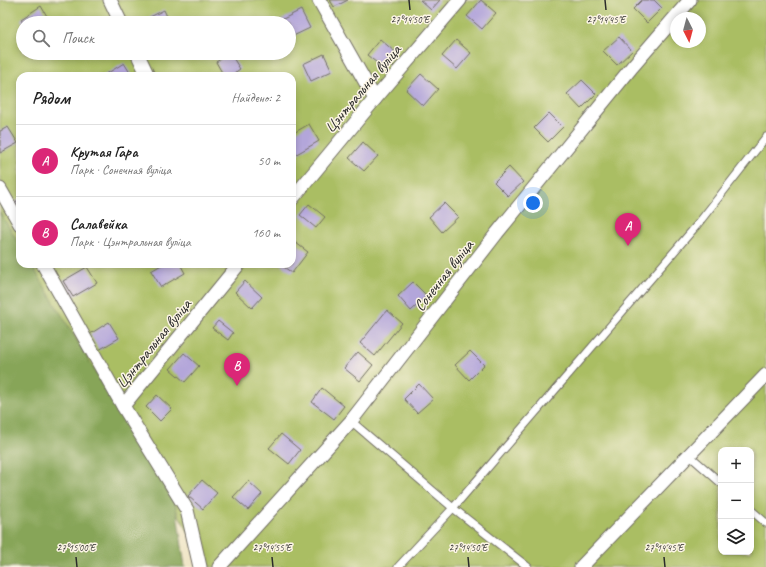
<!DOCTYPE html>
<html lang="ru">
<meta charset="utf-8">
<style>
:root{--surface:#fff;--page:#f6f6f6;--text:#222;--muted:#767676;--line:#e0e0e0;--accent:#db2777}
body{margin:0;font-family:Caveat,sans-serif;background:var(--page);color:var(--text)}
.controls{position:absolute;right:12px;bottom:12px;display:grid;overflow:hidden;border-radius:8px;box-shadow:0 2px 6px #0003}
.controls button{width:36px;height:36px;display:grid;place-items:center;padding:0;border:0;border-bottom:1px solid var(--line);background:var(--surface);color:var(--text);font:20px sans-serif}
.compass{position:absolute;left:670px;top:12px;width:36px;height:36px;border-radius:50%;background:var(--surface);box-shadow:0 2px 6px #0003;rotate:174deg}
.you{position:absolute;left:533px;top:203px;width:14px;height:14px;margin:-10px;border:3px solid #fff;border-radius:50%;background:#1a73e8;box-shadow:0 0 0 6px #1a73e833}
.badge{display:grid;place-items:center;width:26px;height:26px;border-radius:50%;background:var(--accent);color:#fff;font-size:13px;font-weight:700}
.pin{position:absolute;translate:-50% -33px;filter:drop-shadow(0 1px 2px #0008)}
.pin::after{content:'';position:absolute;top:21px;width:14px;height:12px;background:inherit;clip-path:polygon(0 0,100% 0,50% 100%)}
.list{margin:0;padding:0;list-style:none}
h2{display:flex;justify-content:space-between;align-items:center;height:52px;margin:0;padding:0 16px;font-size:17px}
h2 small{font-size:13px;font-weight:400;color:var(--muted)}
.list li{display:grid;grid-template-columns:26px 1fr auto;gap:12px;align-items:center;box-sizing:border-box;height:72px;padding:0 16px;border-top:1px solid var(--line)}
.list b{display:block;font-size:15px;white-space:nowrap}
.list p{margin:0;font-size:13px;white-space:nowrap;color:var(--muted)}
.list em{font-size:13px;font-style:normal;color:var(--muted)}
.icon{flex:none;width:22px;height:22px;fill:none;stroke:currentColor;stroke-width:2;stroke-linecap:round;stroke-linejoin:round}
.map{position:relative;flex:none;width:766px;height:567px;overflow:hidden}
.search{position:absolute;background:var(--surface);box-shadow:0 2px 6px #0003;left:16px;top:16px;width:280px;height:44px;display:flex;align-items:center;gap:10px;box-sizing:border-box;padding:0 14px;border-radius:22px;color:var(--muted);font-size:15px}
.panel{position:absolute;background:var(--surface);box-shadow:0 2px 6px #0003;left:16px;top:72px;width:280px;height:196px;border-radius:12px}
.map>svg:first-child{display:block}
.green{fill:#aabe63;stroke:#6a7447;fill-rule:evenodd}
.forest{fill:#87a559;stroke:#596842}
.building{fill:#b3a6da}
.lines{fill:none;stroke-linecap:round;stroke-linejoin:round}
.service-casing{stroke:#706c62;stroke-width:9}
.minor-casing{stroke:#706c62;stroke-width:15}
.service{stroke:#fff;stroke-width:7}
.minor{stroke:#fff;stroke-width:13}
.ticks{fill:none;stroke:#2b2b2b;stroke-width:1.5}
.labels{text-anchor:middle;stroke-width:3;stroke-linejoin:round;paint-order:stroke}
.street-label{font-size:16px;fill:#2b2b2b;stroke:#fcf5e5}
.ticks-label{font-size:10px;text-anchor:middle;fill:#2b2b2b;stroke:#fcf5e5;stroke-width:3;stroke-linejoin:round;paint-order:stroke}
</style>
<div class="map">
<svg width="766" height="567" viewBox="0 0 766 567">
<rect width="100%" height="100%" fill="#fcf5e5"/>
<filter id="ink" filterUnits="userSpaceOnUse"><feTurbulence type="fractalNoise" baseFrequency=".025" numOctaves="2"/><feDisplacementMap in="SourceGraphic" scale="8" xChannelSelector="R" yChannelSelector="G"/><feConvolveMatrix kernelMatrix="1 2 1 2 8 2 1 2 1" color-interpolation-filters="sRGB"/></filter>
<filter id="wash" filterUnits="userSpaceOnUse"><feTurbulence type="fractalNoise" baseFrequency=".012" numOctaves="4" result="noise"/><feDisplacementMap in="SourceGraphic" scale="16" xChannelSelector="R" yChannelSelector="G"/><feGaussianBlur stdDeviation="0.9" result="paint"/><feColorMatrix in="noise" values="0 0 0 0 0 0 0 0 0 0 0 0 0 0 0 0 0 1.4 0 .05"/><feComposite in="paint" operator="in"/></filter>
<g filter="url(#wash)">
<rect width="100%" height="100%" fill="#f0e6c8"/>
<path class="green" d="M0,0H766V567H207L209,566L29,264H292V76H20V249L0,215ZM676,18H700V42H676ZM23,23H289V53H23ZM721,450H751V552H721Z"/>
<path class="forest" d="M0,212L20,246V264H31L176,506L185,567H0Z"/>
<g id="blocks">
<g class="building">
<path d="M330,0H348L334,7Z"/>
<path d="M420,0H440L431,10Z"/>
<path d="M481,0L496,13L482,29L467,16Z"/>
<path d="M642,0H654L662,8L647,23L633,9Z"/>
<path d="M41,6L51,23H23L21,19Z"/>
<path d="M164,10L170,23H143L142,21Z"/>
<path d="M301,10L310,28L289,38V23H283L281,20Z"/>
<path d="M619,37L632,51L617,65L603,51Z"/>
<path d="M380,39L395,52L382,67L367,55Z"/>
<path d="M456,40L471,53L457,69L442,56Z"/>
<path d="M230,53L240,69L230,76H224L216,62Z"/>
<path d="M324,54L332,71L311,81L303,64Z"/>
<path d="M124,63L132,76H103Z"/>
<path d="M421,74L438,89L423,106L406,90Z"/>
<path d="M582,80L596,94L581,109L567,94Z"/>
<path d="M549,113L563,127L548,142L534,128Z"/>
<path d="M309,124L319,141L295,155L292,150V134Z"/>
<path d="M8,127L18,143L0,153V131Z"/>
<path d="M363,142L378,156L364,171L349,158Z"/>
<path d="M509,167L523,182L508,196L494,182Z"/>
<path d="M20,199V216L12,204Z"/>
<path d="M444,203L458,217L442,232L429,217Z"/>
<path d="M309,204L325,217L316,228L300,215Z"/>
<path d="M292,240L308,252L292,273L280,264H292Z"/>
<path d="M163,264H180L185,273L161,287L151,271Z"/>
<path d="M87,267L97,283L73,297L63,281Z"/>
<path d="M245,281L262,297L252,308L235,292Z"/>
<path d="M413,282L427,296L411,311L398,296Z"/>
<path d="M387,310L402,323L375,356L360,343Z"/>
<path d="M218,321L233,333L228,340L212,328Z"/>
<path d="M109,322L119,338L99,350L90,334Z"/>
<path d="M470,351L484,365L469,380L455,365Z"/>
<path d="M358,352L373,365L360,381L344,368Z"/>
<path d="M184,353L199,366L185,382L170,369Z"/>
<path d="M419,384L433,399L417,413L404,399Z"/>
<path d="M322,388L344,406L334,419L312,402Z"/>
<path d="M157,395L172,409L160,421L146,407Z"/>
<path d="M281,434L300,450L289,464L269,448Z"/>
<path d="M202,480L217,493L203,509L188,496Z"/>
<path d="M248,481L262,494L248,510L233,497Z"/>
</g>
</g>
</g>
<g filter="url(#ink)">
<use href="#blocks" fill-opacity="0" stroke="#706c62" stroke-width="1"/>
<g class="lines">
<g class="service-casing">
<g id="service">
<path d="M351,421L453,508L528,567"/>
<path d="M689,455L721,483"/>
<path d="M751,510L766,523"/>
<path d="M398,567L453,508L561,383L697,225L766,137"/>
</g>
</g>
<g class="minor-casing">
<g id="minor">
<path d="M110,0L121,23"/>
<path d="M319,0L375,99"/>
<path d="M137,53L148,76"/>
<path d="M0,189L20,224"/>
<path d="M292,199L375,99L460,0"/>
<path d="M43,264L123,406L187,510L200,567"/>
<path d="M123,406L239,264"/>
<path d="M219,567L351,421L497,233L632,67L690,0"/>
<path d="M581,567L766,375"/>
</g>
</g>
<use href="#service" class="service"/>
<use href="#minor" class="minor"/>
</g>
</g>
<path class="ticks" d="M409,0L410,10M605,0L606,10M76,557L77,567M272,557L273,567M468,557L469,567M664,557L665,567"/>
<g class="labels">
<g class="street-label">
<text transform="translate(362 88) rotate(-50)" y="6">Цэнтральная вуліца</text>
<text transform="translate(443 275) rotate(-52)" y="6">Сонечная вуліца</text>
<text transform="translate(153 343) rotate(-51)" y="6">Цэнтральная вуліца</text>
</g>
</g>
<g class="ticks-label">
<text x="410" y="23">27°14'50"E</text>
<text x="606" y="23">27°14'45"E</text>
<text x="76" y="551">27°15'00"E</text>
<text x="272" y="551">27°14'55"E</text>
<text x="468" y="551">27°14'50"E</text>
<text x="664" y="551">27°14'45"E</text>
</g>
</svg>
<div class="controls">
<button>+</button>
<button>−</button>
<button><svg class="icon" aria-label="layers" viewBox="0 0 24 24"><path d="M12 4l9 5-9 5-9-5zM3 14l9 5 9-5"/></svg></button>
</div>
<svg class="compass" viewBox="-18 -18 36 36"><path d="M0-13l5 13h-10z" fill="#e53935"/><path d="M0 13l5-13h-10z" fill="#767676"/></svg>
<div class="you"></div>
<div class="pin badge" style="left:628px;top:246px">A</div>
<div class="pin badge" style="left:237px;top:386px">B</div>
<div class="search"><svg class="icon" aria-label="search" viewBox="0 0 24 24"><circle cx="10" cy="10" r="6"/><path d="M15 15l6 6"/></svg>Поиск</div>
<section class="panel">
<h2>Рядом<small>Найдено: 2</small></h2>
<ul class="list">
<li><span class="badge">A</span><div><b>Крутая Гара</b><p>Парк · Сонечная вуліца</p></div><em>50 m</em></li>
<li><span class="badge">B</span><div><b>Салавейка</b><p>Парк · Цэнтральная вуліца</p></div><em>160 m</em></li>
</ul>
</section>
</div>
